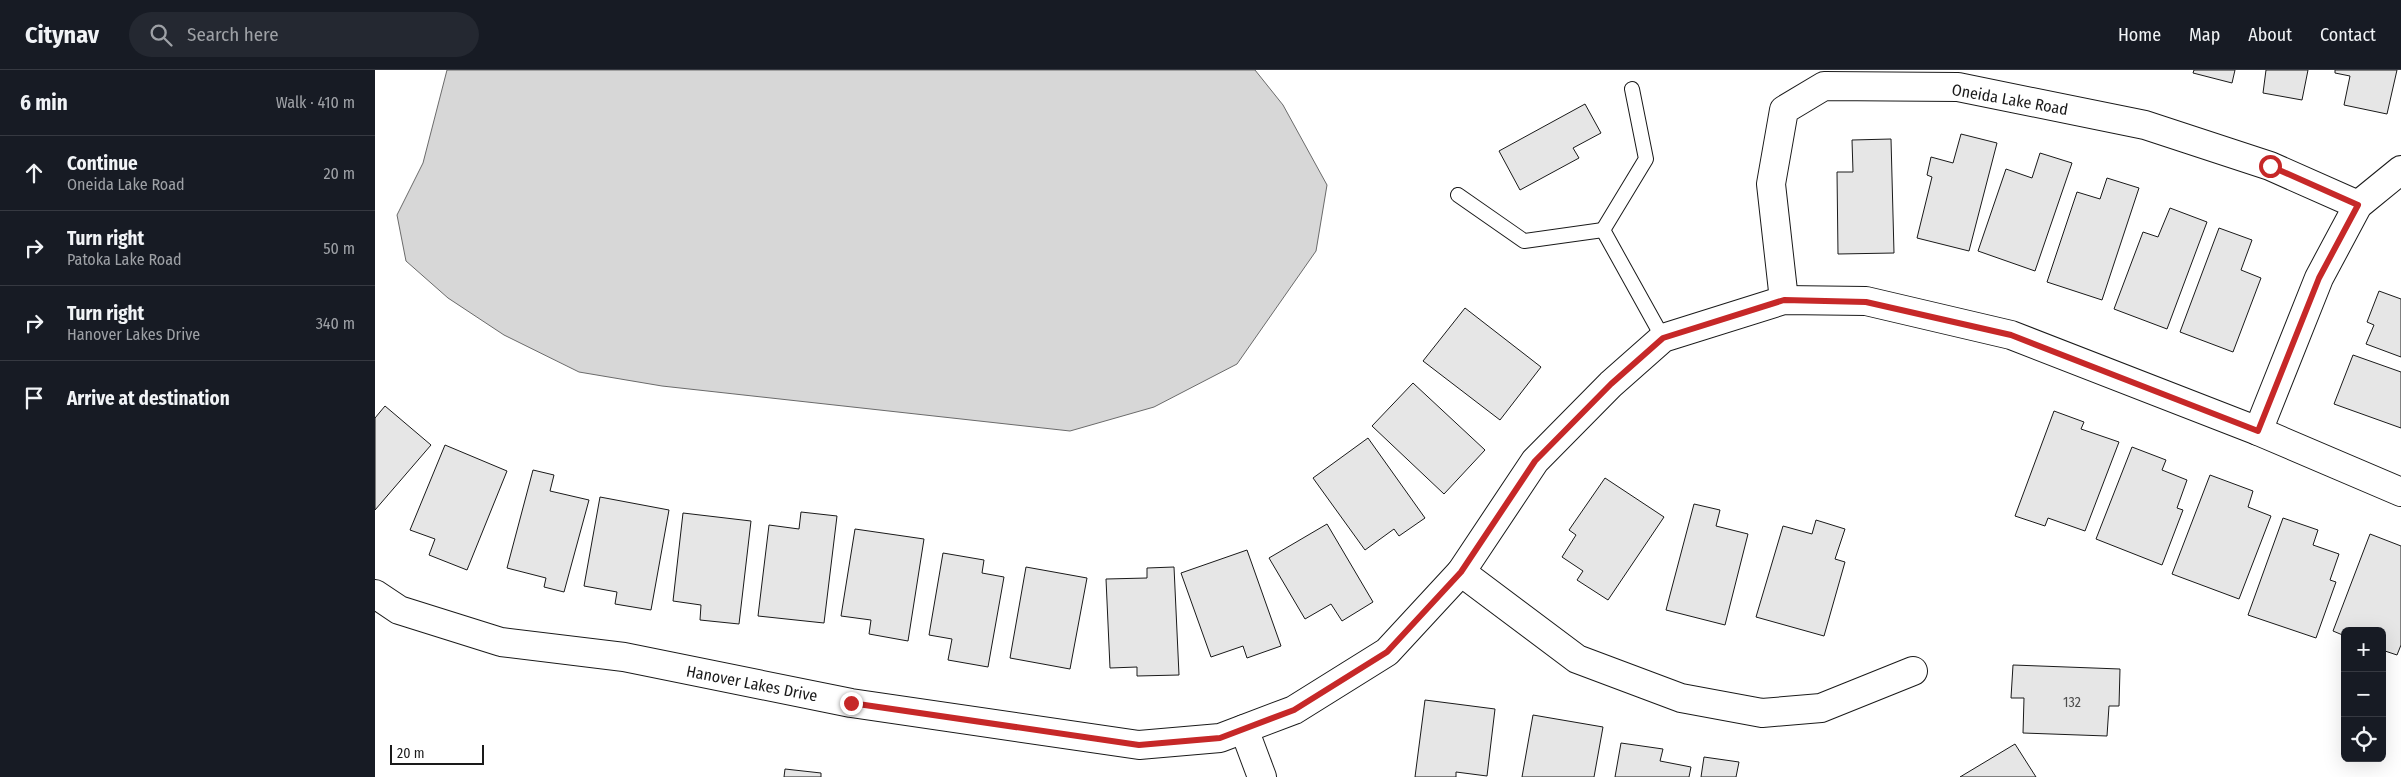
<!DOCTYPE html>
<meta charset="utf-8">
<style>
:root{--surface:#171b24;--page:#242831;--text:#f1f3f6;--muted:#9ea1a6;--line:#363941}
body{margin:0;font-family:"Fira Sans Condensed",sans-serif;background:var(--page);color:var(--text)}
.controls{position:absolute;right:15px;bottom:15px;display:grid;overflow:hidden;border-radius:8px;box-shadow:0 5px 20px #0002}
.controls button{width:45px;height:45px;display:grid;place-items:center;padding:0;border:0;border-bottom:1px solid var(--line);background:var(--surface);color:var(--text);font:25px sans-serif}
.scale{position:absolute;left:15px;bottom:12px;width:94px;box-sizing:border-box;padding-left:5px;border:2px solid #1a1a1a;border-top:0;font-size:14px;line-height:18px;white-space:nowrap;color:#1a1a1a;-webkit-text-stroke:4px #fff;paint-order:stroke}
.stop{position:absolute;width:15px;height:15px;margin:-11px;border:4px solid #c62828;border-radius:50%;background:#fff}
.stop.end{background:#c62828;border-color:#fff;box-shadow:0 1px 5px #0008}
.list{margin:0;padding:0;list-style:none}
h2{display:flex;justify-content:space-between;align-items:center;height:65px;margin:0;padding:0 20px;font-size:21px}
h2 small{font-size:16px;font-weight:400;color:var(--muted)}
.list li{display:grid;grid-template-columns:32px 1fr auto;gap:15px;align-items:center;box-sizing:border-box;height:75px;padding:0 20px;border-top:1px solid var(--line)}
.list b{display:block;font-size:19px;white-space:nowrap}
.list p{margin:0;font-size:16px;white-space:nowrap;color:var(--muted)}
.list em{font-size:16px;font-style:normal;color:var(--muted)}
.icon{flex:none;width:28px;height:28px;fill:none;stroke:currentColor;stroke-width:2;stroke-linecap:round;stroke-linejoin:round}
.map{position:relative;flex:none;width:2026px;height:707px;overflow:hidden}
header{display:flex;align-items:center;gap:30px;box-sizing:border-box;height:70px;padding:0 25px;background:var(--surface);border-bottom:1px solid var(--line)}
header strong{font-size:24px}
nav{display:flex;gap:28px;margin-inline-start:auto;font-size:18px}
.search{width:350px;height:45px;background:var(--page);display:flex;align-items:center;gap:12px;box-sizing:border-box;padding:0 18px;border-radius:28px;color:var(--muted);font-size:19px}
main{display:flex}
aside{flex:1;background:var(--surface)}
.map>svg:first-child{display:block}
.water{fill:#d7d7d7;stroke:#6a6a6a}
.building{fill:#e6e6e6;stroke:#1a1a1a}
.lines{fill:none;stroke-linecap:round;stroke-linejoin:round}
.lane-casing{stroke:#1a1a1a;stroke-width:16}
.street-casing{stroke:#1a1a1a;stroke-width:30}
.lane{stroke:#fff;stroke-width:14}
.street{stroke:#fff;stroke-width:28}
.route{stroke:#c62828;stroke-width:6}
.labels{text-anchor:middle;stroke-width:4;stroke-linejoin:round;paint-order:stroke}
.number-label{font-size:14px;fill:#4d4d4d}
.street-label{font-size:16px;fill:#1a1a1a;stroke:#fff}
</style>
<header>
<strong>Citynav</strong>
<div class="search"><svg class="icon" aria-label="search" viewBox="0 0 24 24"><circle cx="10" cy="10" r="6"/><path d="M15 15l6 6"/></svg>Search here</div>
<nav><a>Home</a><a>Map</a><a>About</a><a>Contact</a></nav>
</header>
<main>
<aside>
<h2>6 min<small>Walk · 410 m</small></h2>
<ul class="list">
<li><svg class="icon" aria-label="ahead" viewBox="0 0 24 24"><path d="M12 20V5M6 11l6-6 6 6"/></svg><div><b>Continue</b><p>Oneida Lake Road</p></div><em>20 m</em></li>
<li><svg class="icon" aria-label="right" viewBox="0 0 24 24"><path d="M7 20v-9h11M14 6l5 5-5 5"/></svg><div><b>Turn right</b><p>Patoka Lake Road</p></div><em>50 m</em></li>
<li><svg class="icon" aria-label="right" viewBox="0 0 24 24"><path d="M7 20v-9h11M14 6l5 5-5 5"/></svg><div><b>Turn right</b><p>Hanover Lakes Drive</p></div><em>340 m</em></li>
<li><svg class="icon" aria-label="arrive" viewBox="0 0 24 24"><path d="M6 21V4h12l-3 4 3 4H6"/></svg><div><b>Arrive at destination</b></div></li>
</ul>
</aside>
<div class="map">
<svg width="2026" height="707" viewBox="0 0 2026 707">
<rect width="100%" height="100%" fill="#fff"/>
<path class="water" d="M72,0H880L908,35L952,115L941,181L862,294L779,337L695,361L287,316L204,302L129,265L73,228L31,191L22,145L48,93Z"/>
<g class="building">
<path d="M1819,0H1860L1857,13L1818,3Z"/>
<path d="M1891,0H1933L1927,30L1888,23Z"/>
<path d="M1960,0H2022L2012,44L1969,35L1975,6L1960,3Z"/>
<path d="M1210,34L1226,63L1198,78L1204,88L1145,120L1124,81Z"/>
<path d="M1586,64L1622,73L1594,181L1542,168L1557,107L1552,105L1556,87L1578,93Z"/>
<path d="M1516,69L1519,183L1463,184L1462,102H1478L1477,70Z"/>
<path d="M1665,83L1697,93L1660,201L1603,181L1631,99L1657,108Z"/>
<path d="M1732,108L1764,118L1727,230L1672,212L1702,122L1725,129Z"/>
<path d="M1795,138L1832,152L1792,259L1739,239L1768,162L1783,167Z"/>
<path d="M1844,158L1877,170L1866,200L1886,208L1858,282L1805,262Z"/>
<path d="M2004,221L2026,229V287L1991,274L1999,255L1992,252Z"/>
<path d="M1090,238L1166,297L1125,350L1048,291Z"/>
<path d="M1978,285L2026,302V358L1959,334Z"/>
<path d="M1038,313L1110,380L1069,424L997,356Z"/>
<path d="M10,336L56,375L0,440V348Z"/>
<path d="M1679,341L1709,352L1706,359L1744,372L1710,461L1673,448L1670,456L1640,446Z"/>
<path d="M993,368L1050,448L1024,466L1019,459L990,480L938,408Z"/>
<path d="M70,375L132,401L92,500L54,485L60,469L35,460Z"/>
<path d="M1757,377L1791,390L1787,400L1812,410L1802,438L1808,440L1787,495L1721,469Z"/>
<path d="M158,400L179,405L175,421L214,430L189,522L169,517L171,508L132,498Z"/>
<path d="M1835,405L1878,421L1873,437L1896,446L1864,529L1797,504Z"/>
<path d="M1230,408L1289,447L1233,530L1202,510L1208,501L1187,487L1201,465L1194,460Z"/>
<path d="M225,427L294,440L276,540L240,534L242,522L209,516Z"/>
<path d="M1319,434L1345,440L1341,456L1373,464L1350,555L1291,540Z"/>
<path d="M426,442L462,446L449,553L383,546L394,455L424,459Z"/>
<path d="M308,443L376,451L364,554L325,550L326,535L298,531Z"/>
<path d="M1908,448L1943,460L1938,475L1964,484L1955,510L1961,512L1941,568L1873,545Z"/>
<path d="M1441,450L1470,459L1460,489L1470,492L1449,566L1381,547L1408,456L1437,464Z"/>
<path d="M952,454L998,532L967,551L956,534L930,549L894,488Z"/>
<path d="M480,459L549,469L533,571L494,564L496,550L466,546Z"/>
<path d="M1995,464L2026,476V575L2022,585L2007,580V561H1970V566L1958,561Z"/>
<path d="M872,480L906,576L872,588L868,576L836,587L806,503Z"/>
<path d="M568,483L609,490L607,503L629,507L613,597L573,590L577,569L554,565Z"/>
<path d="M651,497L712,508L695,599L635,588Z"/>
<path d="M799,497L804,605L762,606V597L735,598L731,509L772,508V498Z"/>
<path d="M1638,595L1745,599L1744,636H1734L1732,666L1648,663L1649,628H1636Z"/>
<path d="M1050,630L1120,639L1112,706L1081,702V707H1040Z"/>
<path d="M1158,645L1228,657L1219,707H1147Z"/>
<path d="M1246,673L1288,679L1285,691L1316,697L1314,707H1240Z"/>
<path d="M1640,674L1661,707H1585Z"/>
<path d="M1329,687L1364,692L1361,707H1326Z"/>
<path d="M410,699L446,703V707H409Z"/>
</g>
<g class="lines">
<g class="lane-casing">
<g id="lane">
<path d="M1257,19L1271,89L1228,160L1288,268"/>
<path d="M1083,125L1149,171L1228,160"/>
</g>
</g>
<g class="street-casing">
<g id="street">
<path d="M1409,230L1396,114L1409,40L1449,16L1583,17L1770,55L1895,96L1983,135"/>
<path d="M1883,361L1944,208L1983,135L2026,100"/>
<path d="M1086,502L1202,589L1306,628L1387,643L1446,638L1538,601"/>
<path d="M0,524L24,540L126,572L249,587L476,633L764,675L845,668L919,640L1012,582L1086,502L1160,391L1236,314L1288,268L1409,230L1491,231L1636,265L1883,361L2026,422"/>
<path d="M869,659L887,707"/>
</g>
</g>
<use href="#lane" class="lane"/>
<use href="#street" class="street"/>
</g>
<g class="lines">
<path class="route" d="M476,633L764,675L845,668L919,640L1012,582L1086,502L1160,391L1236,314L1288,268L1409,230L1491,232L1636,265L1883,361L1944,208L1983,135L1895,96"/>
</g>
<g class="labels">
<g class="number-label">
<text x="1697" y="637">132</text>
</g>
<g class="street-label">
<text transform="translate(1635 29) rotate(10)" y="6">Oneida Lake Road</text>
<text transform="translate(377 613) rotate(11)" y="6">Hanover Lakes Drive</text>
</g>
</g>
</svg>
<div class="controls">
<button>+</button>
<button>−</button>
<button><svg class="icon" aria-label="locate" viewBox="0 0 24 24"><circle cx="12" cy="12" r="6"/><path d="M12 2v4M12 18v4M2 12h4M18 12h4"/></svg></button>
</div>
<div class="scale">20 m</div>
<div class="stop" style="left:1895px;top:96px"></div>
<div class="stop end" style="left:476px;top:633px"></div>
</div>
</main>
